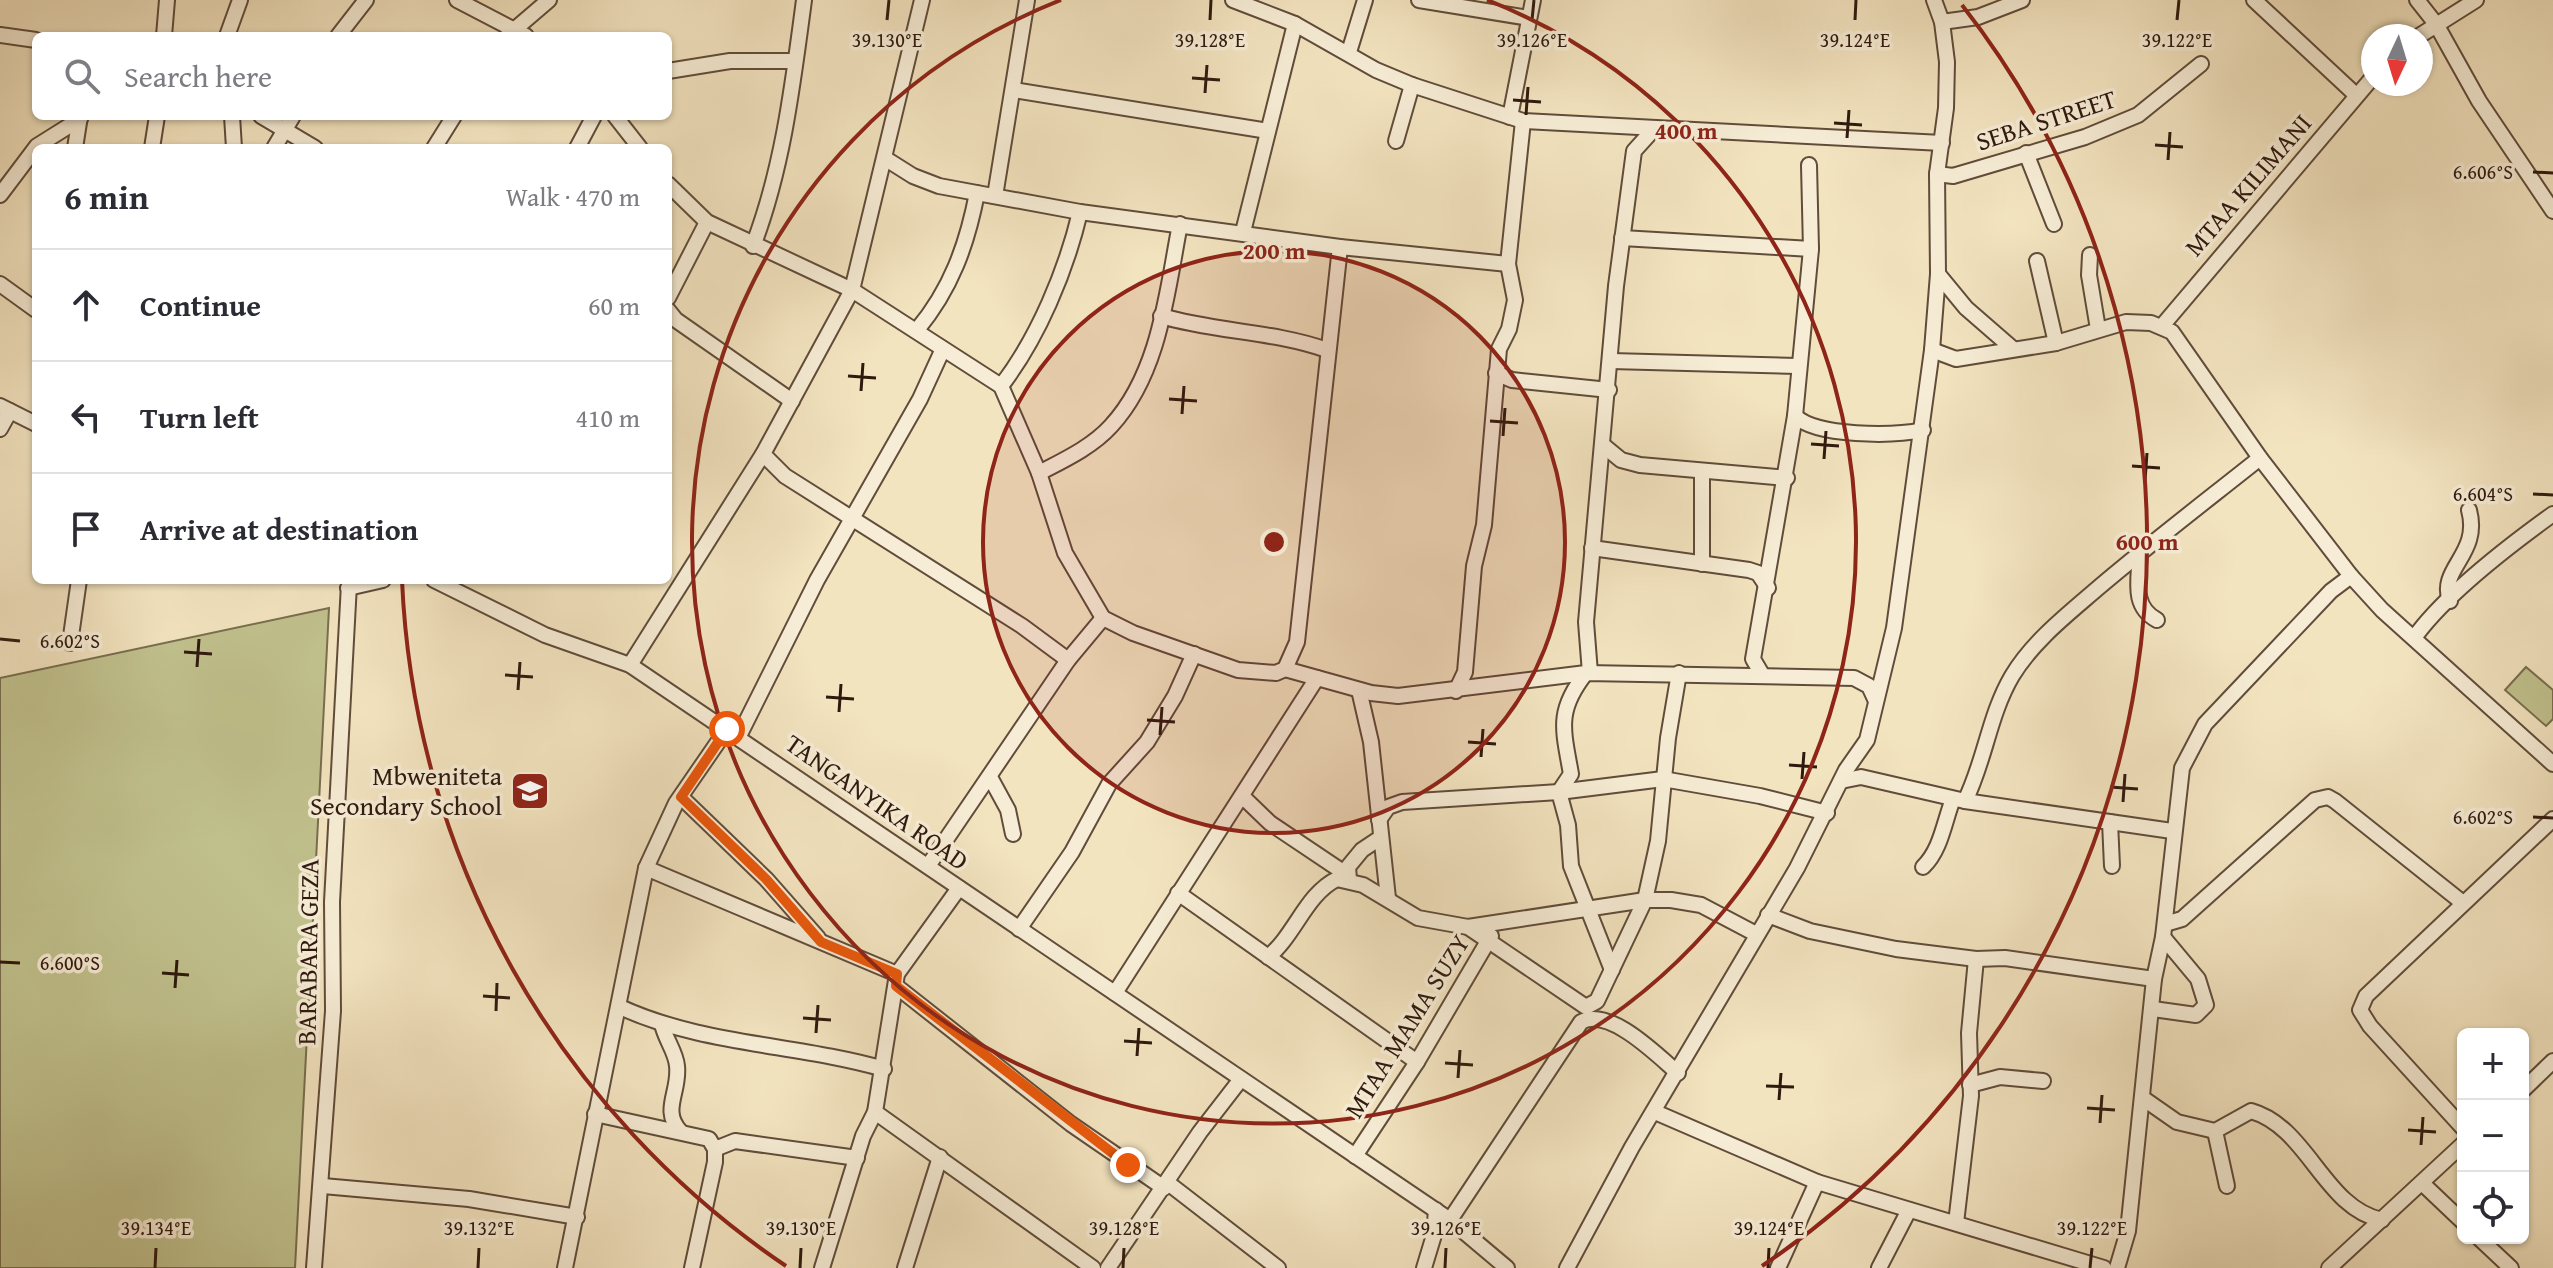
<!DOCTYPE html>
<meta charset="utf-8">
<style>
:root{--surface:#fff;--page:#f7f7f7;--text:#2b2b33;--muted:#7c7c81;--line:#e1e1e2}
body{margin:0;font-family:"Gentium Book Plus",serif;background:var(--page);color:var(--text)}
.controls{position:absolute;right:24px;bottom:24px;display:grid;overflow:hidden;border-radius:12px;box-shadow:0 2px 6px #0004}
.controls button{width:72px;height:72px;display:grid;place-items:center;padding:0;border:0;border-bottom:2px solid var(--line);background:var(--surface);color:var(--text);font:40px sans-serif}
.compass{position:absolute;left:2361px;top:24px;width:72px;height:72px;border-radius:50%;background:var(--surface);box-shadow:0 2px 6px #0004;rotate:184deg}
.stop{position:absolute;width:24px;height:24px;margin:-18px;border:6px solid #ea580c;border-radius:50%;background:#fff}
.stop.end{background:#ea580c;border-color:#fff;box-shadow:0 2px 8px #0008}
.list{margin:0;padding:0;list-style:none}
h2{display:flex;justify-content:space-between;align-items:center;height:104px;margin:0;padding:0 32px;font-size:34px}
h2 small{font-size:26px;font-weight:400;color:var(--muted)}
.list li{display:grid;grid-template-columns:52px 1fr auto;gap:24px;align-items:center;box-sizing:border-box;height:112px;padding:0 32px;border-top:2px solid var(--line)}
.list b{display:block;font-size:30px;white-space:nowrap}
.list em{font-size:26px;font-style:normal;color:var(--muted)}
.icon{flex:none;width:44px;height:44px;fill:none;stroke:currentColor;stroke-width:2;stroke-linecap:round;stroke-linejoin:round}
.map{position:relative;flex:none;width:2553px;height:1268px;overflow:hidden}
.search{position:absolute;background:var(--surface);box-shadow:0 2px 6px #0004;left:32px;top:32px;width:640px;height:88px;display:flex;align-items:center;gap:20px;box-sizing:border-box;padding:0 28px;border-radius:12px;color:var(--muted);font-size:30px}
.panel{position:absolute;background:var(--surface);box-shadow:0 2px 6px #0004;left:32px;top:144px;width:640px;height:440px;border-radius:12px}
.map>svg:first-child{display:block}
.green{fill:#c1c28e;stroke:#786e4e;stroke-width:2}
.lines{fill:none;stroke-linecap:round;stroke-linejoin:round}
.minor-casing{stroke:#604c3a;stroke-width:18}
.minor{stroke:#f7edd6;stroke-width:14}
.route{stroke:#ea580c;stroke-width:10}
.ticks{fill:none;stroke:#2f190e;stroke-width:3}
.ring{fill:none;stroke:#8f2418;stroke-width:4}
.labels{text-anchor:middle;stroke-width:7;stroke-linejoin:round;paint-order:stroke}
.street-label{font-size:26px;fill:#2f190e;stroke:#f7edd6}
.poi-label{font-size:26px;fill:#2f190e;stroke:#f7edd6;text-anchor:end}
.ticks-label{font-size:20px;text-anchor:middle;fill:#2f190e;stroke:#f7edd6;stroke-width:7;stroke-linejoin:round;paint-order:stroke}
.centre{fill:#8f2418;stroke:#f7edd6;stroke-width:4}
.ring-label{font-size:24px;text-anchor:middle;font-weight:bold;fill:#8f2418;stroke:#f7edd6;stroke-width:7;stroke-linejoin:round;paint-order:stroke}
</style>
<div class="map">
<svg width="2553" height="1268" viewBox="0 0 2553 1268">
<rect width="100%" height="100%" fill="#f3e4c0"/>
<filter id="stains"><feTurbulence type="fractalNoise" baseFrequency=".0025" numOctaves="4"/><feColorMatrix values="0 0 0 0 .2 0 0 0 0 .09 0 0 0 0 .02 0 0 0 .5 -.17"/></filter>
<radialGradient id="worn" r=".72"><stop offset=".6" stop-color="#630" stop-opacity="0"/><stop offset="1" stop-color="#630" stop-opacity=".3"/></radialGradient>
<g class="green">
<path d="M329,608L295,1268H0V678Z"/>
<path d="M2526,667L2553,690V719L2546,726L2505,690Z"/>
</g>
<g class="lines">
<g class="minor-casing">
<g id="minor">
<path d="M457,0L526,36"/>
<path d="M1233,0L1295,24L1376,70L1412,85L1523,121L1942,143"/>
<path d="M1419,0L1529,18"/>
<path d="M2254,0L2356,95"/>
<path d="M2417,0L2436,24L2479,101L2553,211"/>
<path d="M1942,22L1978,17L2022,0"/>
<path d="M0,35L36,40"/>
<path d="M164,36L167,0"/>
<path d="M227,36L240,0"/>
<path d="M338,36L366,0"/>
<path d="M507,36L549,0"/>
<path d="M2419,36L2476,0"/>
<path d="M1349,52L1365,0"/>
<path d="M668,71L730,61H795"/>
<path d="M1014,90L1268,131"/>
<path d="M232,116L234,148"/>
<path d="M261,116L315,148"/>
<path d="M615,116L640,148"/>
<path d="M1510,117L1533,0"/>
<path d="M1396,141L1412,85"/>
<path d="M75,148L80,116"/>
<path d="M152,148L157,116"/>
<path d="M274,148L293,116"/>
<path d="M434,148L454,116"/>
<path d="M577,148L594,116"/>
<path d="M2026,153L2054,224"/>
<path d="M886,159L913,176L939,186L1080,212L1340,247L1508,264"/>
<path d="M1937,174L1953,176L2085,137L2138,115L2201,64"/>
<path d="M668,184L707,222L852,290L1001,386L1039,473L1065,553L1103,618L1133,633L1238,670L1276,673L1285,669L1297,642L1340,247"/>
<path d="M0,195L37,146L80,119"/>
<path d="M995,196L1027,0"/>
<path d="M1243,232L1295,24"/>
<path d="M1622,238L1811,249"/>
<path d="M753,246C783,168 793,83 804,0"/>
<path d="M2090,255L2089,275L2098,329"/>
<path d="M2037,261L2056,343"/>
<path d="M1938,274L1966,308L2012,348"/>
<path d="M0,284L36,310"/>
<path d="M668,298L707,222"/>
<path d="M668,310L676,320L792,401"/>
<path d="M1161,316C1216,332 1273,331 1327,350"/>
<path d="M2162,326L2373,77"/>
<path d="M917,330C951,289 967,245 977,193"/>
<path d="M1932,350L1956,359L2056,343L2126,322L2151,323L2172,332L2260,458L2351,576L2382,610L2553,764"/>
<path d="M1611,361L1797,366"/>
<path d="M1496,373L1512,380L1609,390"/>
<path d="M1001,386C1038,338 1066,271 1080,212"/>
<path d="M0,406L36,424"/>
<path d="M1795,416C1817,437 1893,436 1923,430"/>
<path d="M0,429L10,411"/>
<path d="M1604,446L1621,460L1640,465L1787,478"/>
<path d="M763,454L785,476L1022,626L1068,660"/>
<path d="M1039,473C1064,460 1092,447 1111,426C1160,373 1167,291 1180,224"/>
<path d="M1592,548L1749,570L1758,573L1768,588"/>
<path d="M2140,552C2139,580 2131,606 2157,620"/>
<path d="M1702,564V471"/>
<path d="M434,580L545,635L630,665L1450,1220L1507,1268"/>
<path d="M348,588L383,580"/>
<path d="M2450,601C2438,568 2481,555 2469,510"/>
<path d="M2414,638C2444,596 2510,545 2553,514"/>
<path d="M70,643L79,580"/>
<path d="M630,665L763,454L852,290L922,0"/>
<path d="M1285,669L1371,693L1398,696L1586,673L1854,678L1869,686L1875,699"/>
<path d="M1586,673C1556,711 1563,729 1571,774L1559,792L1568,825L1571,866L1612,970"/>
<path d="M1590,673L1586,622L1616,286L1634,151L1653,130"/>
<path d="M1763,676L1753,659L1795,416L1811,249L1809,165"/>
<path d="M1359,690L1371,742L1388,898"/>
<path d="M1456,691L1465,672L1474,566L1484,525L1499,349L1509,329L1515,300L1508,264L1523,121"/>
<path d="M739,736L817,580L920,399L942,351"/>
<path d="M990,777L1008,810L1013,834"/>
<path d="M1841,781L1861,777L1965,801L2172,831"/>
<path d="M1242,796L1270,823L1346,874"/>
<path d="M681,797L766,879L818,938"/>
<path d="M1965,801C1985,761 1989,715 2012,676C2033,641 2068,614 2098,588C2151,543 2206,501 2260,458"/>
<path d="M1379,820L1388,807L1402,802L1559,792L1663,779L1760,796L1827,813"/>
<path d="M2110,822L2112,866"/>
<path d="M928,866L1068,660L1103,618"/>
<path d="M1923,867C1941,850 1944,822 1953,799"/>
<path d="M646,868L897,974"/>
<path d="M1349,879L1348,867L1362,850L1380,838"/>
<path d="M959,888L897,974L875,1112L1093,1268"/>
<path d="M1178,893L1417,1062"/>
<path d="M1768,915L1810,931L1896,949L1976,959L2005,958L2154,979"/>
<path d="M2165,924L2182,919L2315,800L2328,797L2335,801L2463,903"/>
<path d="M1468,927L1586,1007L1597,1001L1645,900L1658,841L1668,738L1679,673"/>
<path d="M1019,929L1072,852L1109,784L1147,742L1175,696L1194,654"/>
<path d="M1268,957C1295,935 1306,894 1337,879L1363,885L1418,918L1468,927L1645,900H1671L1701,905L1756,934"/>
<path d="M896,986L1071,1124L1164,1188"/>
<path d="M1115,993L1317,678"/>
<path d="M620,1007C702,1045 797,1044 884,1069"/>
<path d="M2153,1009L2196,1015L2206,1005L2198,979L2163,937"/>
<path d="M662,1024C665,1039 676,1052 677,1066C680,1092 661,1110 680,1131"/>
<path d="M1970,1085L2000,1077L2043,1081"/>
<path d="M2523,1090L2553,1061"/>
<path d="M2144,1099L2177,1122L2215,1131L2251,1111C2308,1127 2324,1208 2382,1220"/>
<path d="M1655,1112L1817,1182L2104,1268"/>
<path d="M595,1114L709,1139L715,1149V1162L692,1268"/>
<path d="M2463,1128L2370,1026L2360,1010L2366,996L2553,819"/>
<path d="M2215,1131L2227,1186"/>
<path d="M715,1149L735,1141L857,1158"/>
<path d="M1355,1156L1417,1062L1491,936"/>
<path d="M1168,1183L1278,1268"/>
<path d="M2423,1184L2463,1222"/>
<path d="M323,1186L469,1199L577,1217"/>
<path d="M1450,1220L1581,1022C1609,1006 1658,1056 1678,1073"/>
<path d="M1956,1223L1971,1096L1969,1033L1976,959"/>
<path d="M2479,1238L2511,1268"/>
<path d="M314,1268L333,1011L332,902L349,584"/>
<path d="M565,1268L646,868L676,803L727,729"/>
<path d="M822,1268L863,1136L875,1112"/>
<path d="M905,1268L940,1157"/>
<path d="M1108,1268L1200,1132L1241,1079"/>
<path d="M1424,1268L1434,1235L1436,1210"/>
<path d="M1567,1268L1632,1147L1797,868L1846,770L1867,740L1894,628L1932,350L1938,274L1937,174L1946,108L1947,62L1942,22L1934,0"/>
<path d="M1778,1268L1817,1182"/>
<path d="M1879,1268L1909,1210"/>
<path d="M2117,1268L2128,1231L2154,979L2163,937L2182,768L2205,724L2331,591L2351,576"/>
<path d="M2329,1268L2463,1144"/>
</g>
</g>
<use href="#minor" class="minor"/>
</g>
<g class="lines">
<path class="route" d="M727,729L681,797L766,879L821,942L897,974L896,986L1128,1165"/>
</g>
<path class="ticks" d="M887,20L889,0M1210,20L1211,0M1532,20L1534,0M1855,20L1856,0M2177,20L2179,0M1192,78L1220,80M1205,93L1207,65M1513,100L1541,102M1526,115L1528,87M1834,123L1862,125M1847,138L1849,110M2155,145L2183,147M2168,160L2170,132M2533,172L2553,173M848,376L876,378M861,391L863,363M1169,399L1197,401M1182,414L1184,386M1490,421L1518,423M1503,436L1505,408M1811,444L1839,446M1824,459L1826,431M2132,466L2160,468M2145,481L2147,453M2533,494L2553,495M0,639L20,641M184,652L212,654M197,667L199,639M505,675L533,677M518,690L520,662M826,697L854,699M839,712L841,684M1147,720L1175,722M1160,735L1162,707M1468,742L1496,744M1481,757L1483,729M1789,765L1817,767M1802,779L1804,752M2110,787L2138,789M2123,802L2125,774M2533,817L2553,818M0,962L20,963M162,973L189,975M175,988L177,960M483,996L510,998M496,1011L497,983M803,1018L831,1020M816,1033L818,1005M1124,1041L1152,1043M1137,1056L1139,1028M1445,1063L1473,1065M1458,1078L1460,1050M1766,1086L1794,1087M1779,1100L1781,1073M2087,1108L2115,1110M2100,1123L2102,1095M2408,1130L2436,1132M2421,1145L2423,1117M155,1268L156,1248M478,1268L479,1248M800,1268L801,1248M1123,1268L1124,1248M1445,1268L1446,1248M1768,1268L1769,1248M2090,1268L2092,1248"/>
<circle cx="1274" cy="542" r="291" fill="#8f2418" fill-opacity=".12"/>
<g class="ring">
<circle cx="1274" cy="542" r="291"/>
<path d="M1487 0A582 582 0 1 1 1061 0"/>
<path d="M786 1266A873 873 0 0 1 402 580M1962 5A873 873 0 0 1 1762 1266"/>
</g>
<defs>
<g id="school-square" transform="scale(2)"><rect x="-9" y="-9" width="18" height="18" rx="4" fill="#8f2418" stroke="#f7edd6"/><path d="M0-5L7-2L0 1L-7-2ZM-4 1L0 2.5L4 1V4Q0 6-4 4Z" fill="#fff"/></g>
</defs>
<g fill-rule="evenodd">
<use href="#school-square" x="530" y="791"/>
</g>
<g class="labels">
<g class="street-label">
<text transform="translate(2046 120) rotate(-18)" y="9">SEBA STREET</text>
<text transform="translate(2248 185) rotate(-49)" y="9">MTAA KILIMANI</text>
<text transform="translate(877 802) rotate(35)" y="9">TANGANYIKA ROAD</text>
<text transform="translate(308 952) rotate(-89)" y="9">BARABARA GEZA</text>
<text transform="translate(1407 1026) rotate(-58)" y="9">MTAA MAMA SUZY</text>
</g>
<g class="poi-label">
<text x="502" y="785">Mbweniteta<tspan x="502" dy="30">Secondary School</tspan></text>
</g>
</g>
<g class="ticks-label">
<text x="887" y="47">39.130°E</text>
<text x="1210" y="47">39.128°E</text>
<text x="1532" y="47">39.126°E</text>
<text x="1855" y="47">39.124°E</text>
<text x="2177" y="47">39.122°E</text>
<text x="2483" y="179">6.606°S</text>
<text x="2483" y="501">6.604°S</text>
<text x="70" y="648">6.602°S</text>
<text x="2483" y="824">6.602°S</text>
<text x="70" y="970">6.600°S</text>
<text x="156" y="1235">39.134°E</text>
<text x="479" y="1235">39.132°E</text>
<text x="801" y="1235">39.130°E</text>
<text x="1124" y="1235">39.128°E</text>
<text x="1446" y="1235">39.126°E</text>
<text x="1769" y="1235">39.124°E</text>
<text x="2092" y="1235">39.122°E</text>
</g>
<circle cx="1274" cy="542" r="12" class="centre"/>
<g class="ring-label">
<text x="1686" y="139">400 m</text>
<text x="1274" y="259">200 m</text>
<text x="2147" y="550">600 m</text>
</g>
<rect width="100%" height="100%" filter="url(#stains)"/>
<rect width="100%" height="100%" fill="url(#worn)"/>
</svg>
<div class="controls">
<button>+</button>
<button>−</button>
<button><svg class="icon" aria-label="locate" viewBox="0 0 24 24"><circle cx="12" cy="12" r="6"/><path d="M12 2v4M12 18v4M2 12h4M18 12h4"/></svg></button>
</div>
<svg class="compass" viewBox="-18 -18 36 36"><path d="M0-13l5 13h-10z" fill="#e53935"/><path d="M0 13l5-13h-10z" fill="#7c7c81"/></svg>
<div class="stop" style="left:727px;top:729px"></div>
<div class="stop end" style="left:1128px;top:1165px"></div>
<div class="search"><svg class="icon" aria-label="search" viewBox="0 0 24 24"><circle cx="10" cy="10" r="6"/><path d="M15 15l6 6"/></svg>Search here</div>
<section class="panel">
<h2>6 min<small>Walk · 470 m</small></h2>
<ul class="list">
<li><svg class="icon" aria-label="ahead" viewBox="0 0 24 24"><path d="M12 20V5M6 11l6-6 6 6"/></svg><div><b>Continue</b></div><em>60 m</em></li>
<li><svg class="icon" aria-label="left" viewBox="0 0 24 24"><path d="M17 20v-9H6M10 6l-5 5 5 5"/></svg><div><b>Turn left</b></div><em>410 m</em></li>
<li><svg class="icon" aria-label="arrive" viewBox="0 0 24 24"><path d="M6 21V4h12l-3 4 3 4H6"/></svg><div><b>Arrive at destination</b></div></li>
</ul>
</section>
</div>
